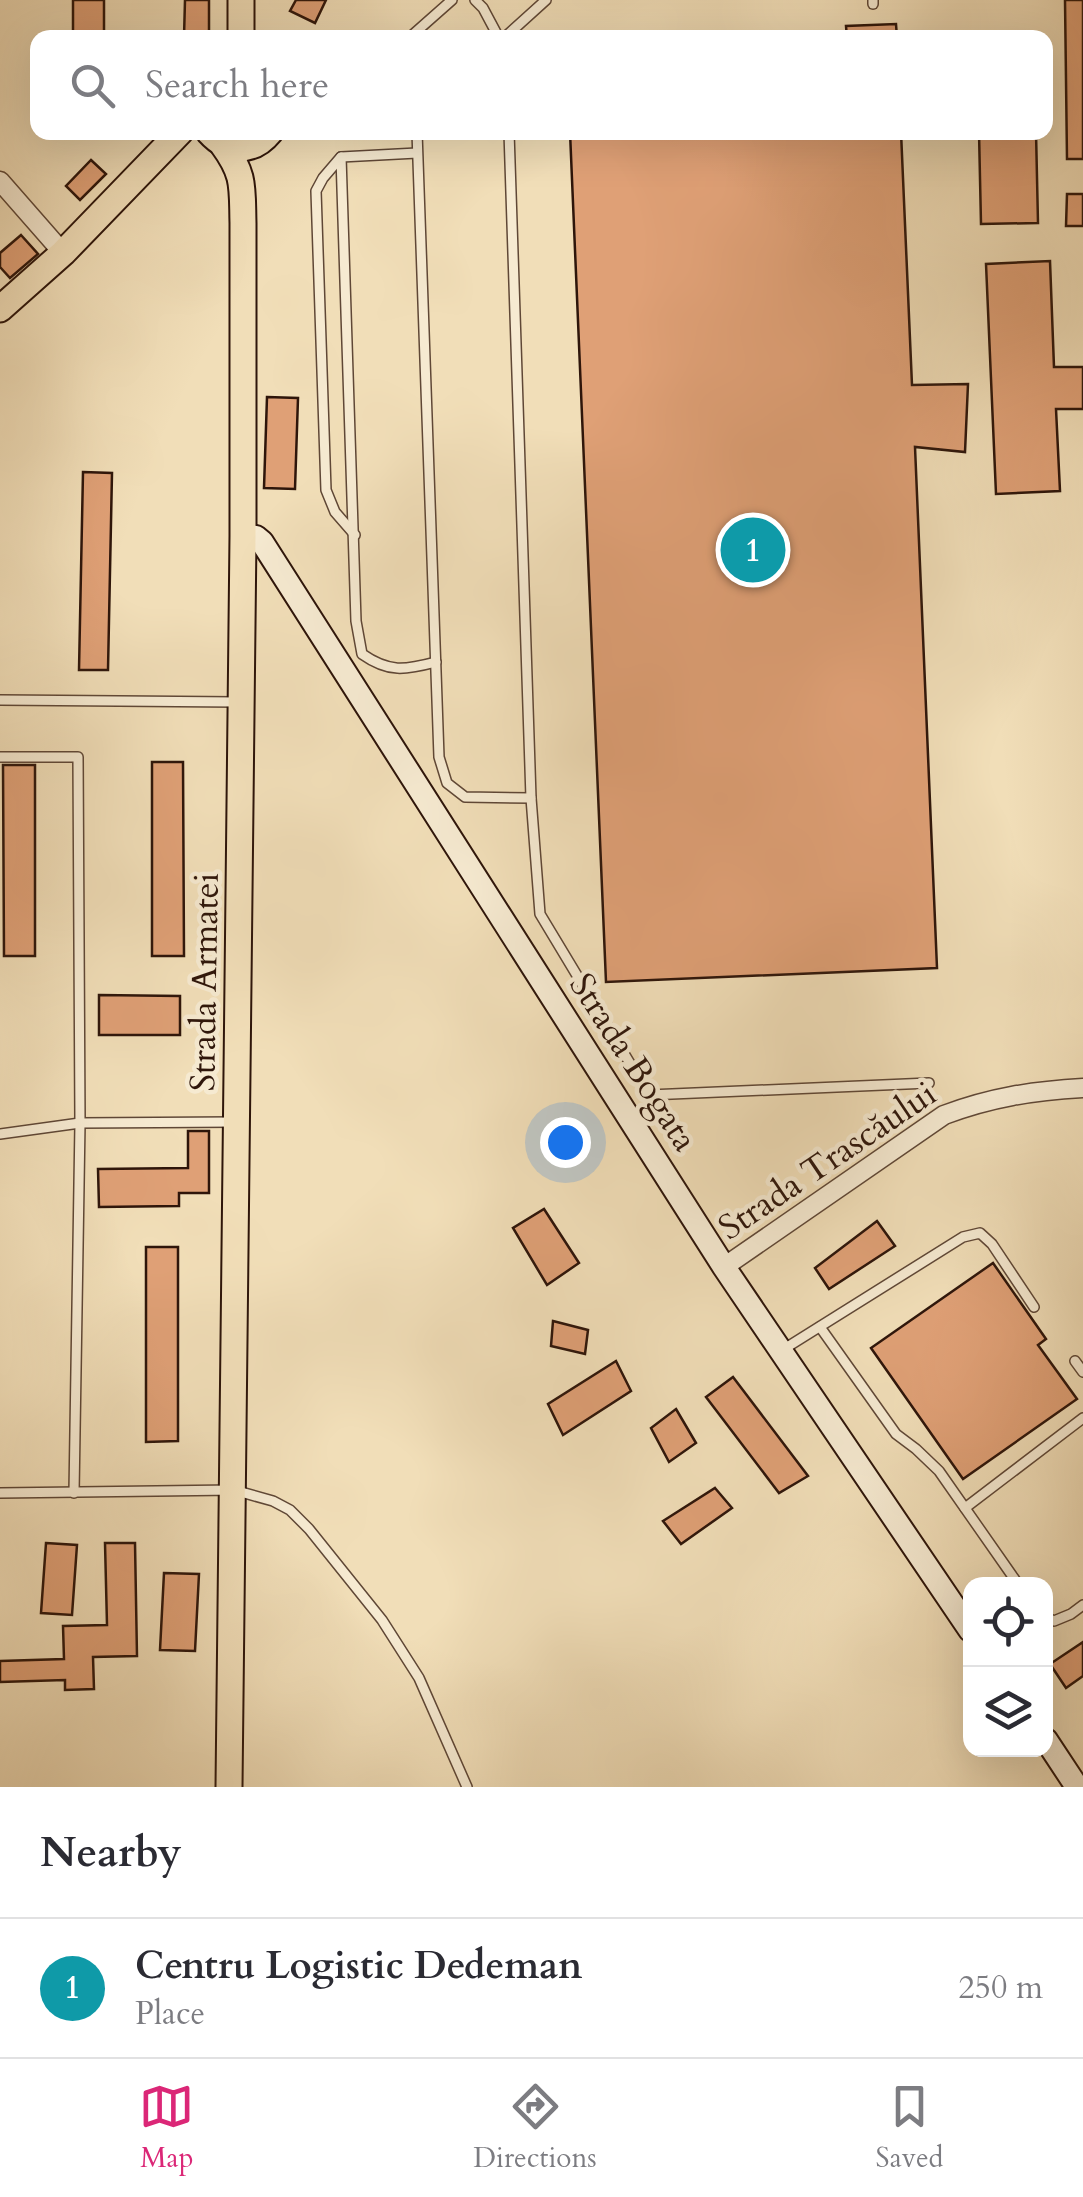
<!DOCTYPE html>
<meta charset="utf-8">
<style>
:root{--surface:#fff;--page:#f7f7f7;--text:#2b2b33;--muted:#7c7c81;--line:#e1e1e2;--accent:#db2777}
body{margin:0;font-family:Cardo,serif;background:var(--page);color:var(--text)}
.controls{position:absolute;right:30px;bottom:30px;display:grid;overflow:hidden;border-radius:20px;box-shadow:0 10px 40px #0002}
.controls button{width:90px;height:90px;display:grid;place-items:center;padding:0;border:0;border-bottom:2px solid var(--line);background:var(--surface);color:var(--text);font:50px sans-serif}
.you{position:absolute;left:565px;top:1142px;width:35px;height:35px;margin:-25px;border:8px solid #fff;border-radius:50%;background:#1a73e8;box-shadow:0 0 0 15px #1a73e833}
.badge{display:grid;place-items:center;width:65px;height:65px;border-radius:50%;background:var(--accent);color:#fff;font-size:32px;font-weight:700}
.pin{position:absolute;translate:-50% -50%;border:5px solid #fff;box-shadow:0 2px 10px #0006}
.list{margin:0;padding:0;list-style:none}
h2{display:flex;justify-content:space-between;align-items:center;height:130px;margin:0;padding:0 40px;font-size:42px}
h2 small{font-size:32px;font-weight:400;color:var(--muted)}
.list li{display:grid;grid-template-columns:65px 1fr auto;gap:30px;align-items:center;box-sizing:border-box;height:140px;padding:0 40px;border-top:2px solid var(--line)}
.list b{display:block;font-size:38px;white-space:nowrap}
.list p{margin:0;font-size:32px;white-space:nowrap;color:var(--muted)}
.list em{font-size:32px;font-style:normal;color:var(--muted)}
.icon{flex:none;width:55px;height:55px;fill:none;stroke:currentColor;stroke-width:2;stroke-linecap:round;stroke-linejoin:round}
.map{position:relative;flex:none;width:1083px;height:1787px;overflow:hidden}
.search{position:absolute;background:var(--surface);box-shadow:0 10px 40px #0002;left:30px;right:30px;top:30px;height:110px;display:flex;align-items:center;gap:25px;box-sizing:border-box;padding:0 35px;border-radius:20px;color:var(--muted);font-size:38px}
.sheet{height:270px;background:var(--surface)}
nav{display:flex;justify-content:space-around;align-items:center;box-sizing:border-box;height:140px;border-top:2px solid var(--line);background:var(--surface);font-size:28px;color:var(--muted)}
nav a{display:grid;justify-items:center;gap:5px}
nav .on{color:var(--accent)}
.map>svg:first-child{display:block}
.building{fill:#dfa076;stroke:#2e150a;stroke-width:2.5}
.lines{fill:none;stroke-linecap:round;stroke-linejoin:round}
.service-casing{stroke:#5f4736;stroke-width:12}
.minor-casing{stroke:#5f4736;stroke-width:21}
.secondary-casing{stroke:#2e150a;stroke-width:26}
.primary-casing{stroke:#2e150a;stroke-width:29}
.service{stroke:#f6ead1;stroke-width:9}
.minor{stroke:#f6ead1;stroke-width:18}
.secondary{stroke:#f6ead1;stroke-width:22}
.primary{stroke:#f1deb8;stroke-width:25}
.labels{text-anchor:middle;stroke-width:9;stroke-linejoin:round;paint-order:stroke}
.street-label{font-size:35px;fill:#2e150a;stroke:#f6ead1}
</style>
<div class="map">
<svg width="1083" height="1787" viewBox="0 0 1083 1787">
<rect width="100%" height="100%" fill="#f1deb8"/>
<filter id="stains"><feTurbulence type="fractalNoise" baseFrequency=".002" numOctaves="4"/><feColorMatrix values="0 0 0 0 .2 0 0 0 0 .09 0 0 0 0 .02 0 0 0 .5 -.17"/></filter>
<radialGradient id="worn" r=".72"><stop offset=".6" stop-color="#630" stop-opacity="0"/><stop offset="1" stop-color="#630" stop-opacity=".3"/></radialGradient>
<g class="building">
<rect x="73" y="0" width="31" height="38"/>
<path d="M185,0H209V37H184Z"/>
<path d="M296,0H326L315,23L290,11Z"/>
<path d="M1065,0H1083V159H1067Z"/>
<path d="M896,24L897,38H847L846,26Z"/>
<path d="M570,132H901L912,385L968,384L965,452L915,447L937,968L606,982Z"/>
<path d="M979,132H1036L1038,223L981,224Z"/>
<path d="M91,160L106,174L80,200L66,186Z"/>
<path d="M1067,194H1083V226H1066Z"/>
<path d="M21,235L38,254L10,278L0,267V253Z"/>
<path d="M1050,261L1054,367H1083V409H1056L1060,491L996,494L986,264Z"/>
<path d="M267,397L298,398L295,489L264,488Z"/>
<path d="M83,472L112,473L108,670H79Z"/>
<path d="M152,762H183L184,956H152Z"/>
<path d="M3,765H35V956H4Z"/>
<path d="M99,995L180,996V1035H99Z"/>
<path d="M188,1131H209V1193H179V1206L99,1207L98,1169L188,1168Z"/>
<path d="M544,1209L579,1263L547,1285L513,1228Z"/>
<path d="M877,1221L895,1246L829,1289L815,1268Z"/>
<path d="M146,1247H178V1441L146,1442Z"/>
<path d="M993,1263L1046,1339L1038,1345L1077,1399L963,1479L871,1348Z"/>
<path d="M553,1321L588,1330L585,1354L551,1346Z"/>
<path d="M616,1361L631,1391L563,1435L548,1404Z"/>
<path d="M733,1377L808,1476L779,1493L706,1397Z"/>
<path d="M676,1409L696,1443L669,1462L651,1428Z"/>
<path d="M715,1488L732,1508L681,1544L663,1521Z"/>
<path d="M46,1543L77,1545L72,1615L41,1613Z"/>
<path d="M105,1543H135L137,1656L93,1657L94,1689L65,1690V1680L0,1682V1661L64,1659L63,1626L107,1625Z"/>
<path d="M164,1573L199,1574L195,1651L160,1650Z"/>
<path d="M1083,1642V1676L1066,1688L1050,1664Z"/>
</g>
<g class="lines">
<g class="service-casing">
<g id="service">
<path d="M475,0L483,8L499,38"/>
<path d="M873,0V4"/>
<path d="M409,38L452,0"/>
<path d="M504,38L546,0"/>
<path d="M417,132L439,757L447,783L465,797L531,798"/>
<path d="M509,132L531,798L540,914L649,1095L929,1083"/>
<path d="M341,157L356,621L362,654C389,673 405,670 436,662"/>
<path d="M355,535L335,512L326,490L316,191L323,178L341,157L417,153"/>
<path d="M0,700L237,702"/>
<path d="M0,757H78L80,1123L74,1493"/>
<path d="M0,1134L80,1123L234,1122"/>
<path d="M820,1327L896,1434L916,1449L939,1471L1018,1584"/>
<path d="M784,1349L963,1237L980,1233L992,1244L1034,1307"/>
<path d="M1075,1361L1083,1372"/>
<path d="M0,1493L234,1490L273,1501L290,1510L309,1529L382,1620L419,1678L467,1787"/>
<path d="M965,1508L1083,1418"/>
<path d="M1046,1617L1054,1621L1071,1614L1083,1605"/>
</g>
</g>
<g class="minor-casing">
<g id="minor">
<path d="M0,181L63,253"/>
<path d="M724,1267L944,1115C992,1097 1033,1091 1083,1088"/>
</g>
</g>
<g class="secondary-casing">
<g id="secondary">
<path d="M243,536L256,537L262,542L724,1267L970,1630"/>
<path d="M1046,1740L1077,1787"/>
</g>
</g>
<g class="primary-casing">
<g id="primary">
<path d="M241,0V38"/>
<path d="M209,132C227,152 252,154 270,132"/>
<path d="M223,145C245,175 242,187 243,223V536L229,1787"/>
<path d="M0,309L63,253L180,132"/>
</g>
</g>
<use href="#service" class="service"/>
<use href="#minor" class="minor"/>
<use href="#secondary" class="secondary"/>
<use href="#primary" class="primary"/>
</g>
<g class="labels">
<g class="street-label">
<text transform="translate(204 982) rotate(-89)" y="12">Strada Armatei</text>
<text transform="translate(634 1062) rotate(57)" y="12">Strada Bogata</text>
<text transform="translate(827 1160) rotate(-34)" y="12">Strada Trascăului</text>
</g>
</g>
<rect width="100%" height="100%" filter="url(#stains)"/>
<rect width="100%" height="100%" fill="url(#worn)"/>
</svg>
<div class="controls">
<button><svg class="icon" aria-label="locate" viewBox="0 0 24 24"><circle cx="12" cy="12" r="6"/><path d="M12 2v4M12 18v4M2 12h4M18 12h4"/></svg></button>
<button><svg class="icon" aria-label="layers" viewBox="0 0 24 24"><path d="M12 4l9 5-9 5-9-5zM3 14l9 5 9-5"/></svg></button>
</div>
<div class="you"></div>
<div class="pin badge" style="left:753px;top:550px;background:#0f9aa8">1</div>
<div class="search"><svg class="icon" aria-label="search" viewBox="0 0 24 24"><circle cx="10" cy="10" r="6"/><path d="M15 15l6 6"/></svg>Search here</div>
</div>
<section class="sheet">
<h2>Nearby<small></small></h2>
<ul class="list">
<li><span class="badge" style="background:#0f9aa8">1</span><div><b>Centru Logistic Dedeman</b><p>Place</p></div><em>250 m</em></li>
</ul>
</section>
<nav>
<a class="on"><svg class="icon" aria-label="map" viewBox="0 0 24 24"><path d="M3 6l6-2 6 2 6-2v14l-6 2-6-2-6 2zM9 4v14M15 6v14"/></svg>Map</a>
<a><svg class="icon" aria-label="directions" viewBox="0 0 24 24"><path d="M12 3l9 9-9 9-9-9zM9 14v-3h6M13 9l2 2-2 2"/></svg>Directions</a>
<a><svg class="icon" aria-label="saved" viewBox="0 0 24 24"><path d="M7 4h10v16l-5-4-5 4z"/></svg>Saved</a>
</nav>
